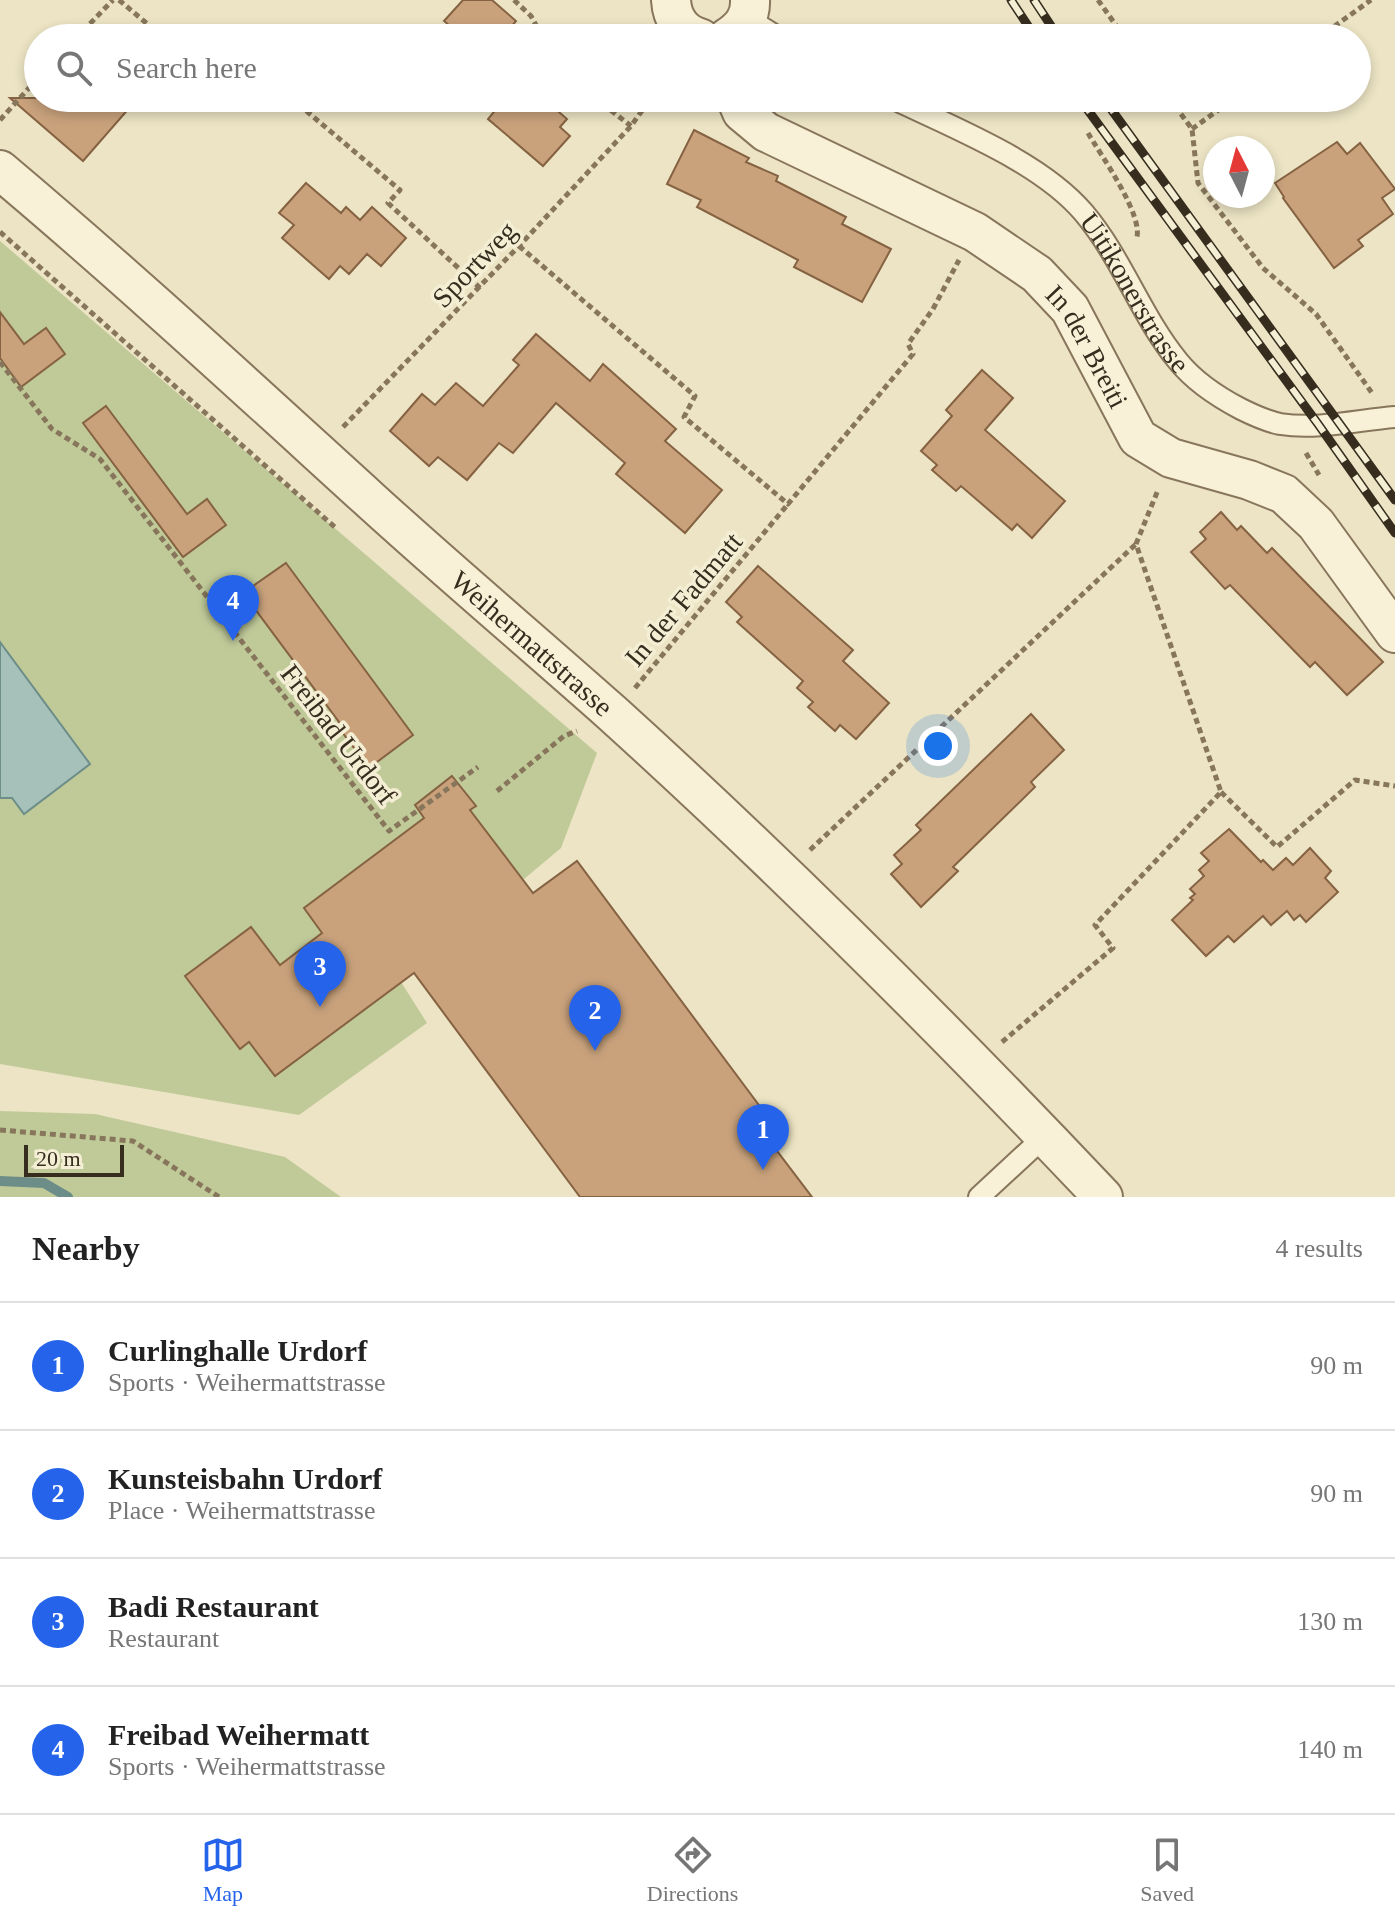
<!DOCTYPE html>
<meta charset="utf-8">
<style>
:root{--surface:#fff;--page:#f2f2f2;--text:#222;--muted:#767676;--line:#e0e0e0;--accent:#2563eb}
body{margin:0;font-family:"Times New Roman",serif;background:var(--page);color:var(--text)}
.compass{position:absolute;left:1203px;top:136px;width:72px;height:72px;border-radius:50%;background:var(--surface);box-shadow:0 4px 12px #0003;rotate:354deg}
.scale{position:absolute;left:24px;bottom:20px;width:100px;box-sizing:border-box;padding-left:8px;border:4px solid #372d1f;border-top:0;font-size:22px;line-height:28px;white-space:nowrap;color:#372d1f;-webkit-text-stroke:6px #f4eed4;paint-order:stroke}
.you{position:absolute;left:938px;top:746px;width:28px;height:28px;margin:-20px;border:6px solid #fff;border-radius:50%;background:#1a73e8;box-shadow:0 0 0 12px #1a73e833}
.badge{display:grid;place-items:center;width:52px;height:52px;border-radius:50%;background:var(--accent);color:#fff;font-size:26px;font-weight:700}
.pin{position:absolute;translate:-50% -66px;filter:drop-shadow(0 2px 4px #0008)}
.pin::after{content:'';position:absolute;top:42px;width:28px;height:24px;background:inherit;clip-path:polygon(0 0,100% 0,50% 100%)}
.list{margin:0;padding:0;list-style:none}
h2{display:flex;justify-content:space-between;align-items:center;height:104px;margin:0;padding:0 32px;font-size:34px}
h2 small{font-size:26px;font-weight:400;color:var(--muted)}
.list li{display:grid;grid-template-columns:52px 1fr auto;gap:24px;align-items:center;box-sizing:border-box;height:128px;padding:0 32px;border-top:2px solid var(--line)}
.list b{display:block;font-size:30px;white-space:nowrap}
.list p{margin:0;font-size:26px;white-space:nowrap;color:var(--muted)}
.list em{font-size:26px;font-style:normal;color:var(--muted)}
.icon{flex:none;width:44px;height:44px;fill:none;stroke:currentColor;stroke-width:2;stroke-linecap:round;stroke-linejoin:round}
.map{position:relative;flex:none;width:1395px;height:1197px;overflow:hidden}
.search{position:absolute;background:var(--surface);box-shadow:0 4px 12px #0003;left:24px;right:24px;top:24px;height:88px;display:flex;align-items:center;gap:20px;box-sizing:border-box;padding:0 28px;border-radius:44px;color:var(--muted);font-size:30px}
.sheet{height:616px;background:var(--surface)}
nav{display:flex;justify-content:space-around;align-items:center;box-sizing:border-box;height:112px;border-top:2px solid var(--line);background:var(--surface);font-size:22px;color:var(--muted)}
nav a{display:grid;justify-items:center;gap:4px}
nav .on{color:var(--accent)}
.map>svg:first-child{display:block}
.green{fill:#c0ca99}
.water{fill:#a6c0ba;stroke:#6d8e88;stroke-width:2}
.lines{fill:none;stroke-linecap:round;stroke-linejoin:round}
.stream{stroke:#6d8e88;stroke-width:10}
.building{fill:#c9a27c;stroke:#856242;stroke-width:2}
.lane-casing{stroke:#87765b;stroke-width:24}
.street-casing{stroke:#87765b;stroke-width:42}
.path{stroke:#87765b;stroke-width:5;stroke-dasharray:6 4;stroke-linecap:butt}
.lane{stroke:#f8f1d7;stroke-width:20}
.street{stroke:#f8f1d7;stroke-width:38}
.rail-casing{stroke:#372d1f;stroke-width:9}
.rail{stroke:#f4eed4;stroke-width:6;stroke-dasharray:18;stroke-linecap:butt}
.labels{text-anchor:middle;stroke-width:7;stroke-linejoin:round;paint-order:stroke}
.street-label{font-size:28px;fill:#372d1f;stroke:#f4eed4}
</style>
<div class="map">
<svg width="1395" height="1197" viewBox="0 0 1395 1197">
<rect width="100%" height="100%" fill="#ece4c4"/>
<g class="green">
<path d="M0,241L597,753L561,848L401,982L427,1023L299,1115L0,1064Z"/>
<path d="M0,1111L95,1114L285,1157L341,1197H0Z"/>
</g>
<path class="water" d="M0,642L90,764L24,814L12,798H0Z"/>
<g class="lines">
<path class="stream" d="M0,1181L44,1183L68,1197"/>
</g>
<g class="building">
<path d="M463,0H492L516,21L502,38H464L444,21Z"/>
<path d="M10,98H138L83,161Z"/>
<path d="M505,98H543L567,119L560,127L570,136L543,166L488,119Z"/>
<path d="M694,130L749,158L746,162L778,176L776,181L846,217L842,224L891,249L862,302L794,267L798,260L697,207L701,200L667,184Z"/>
<path d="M1337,142L1347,154L1360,143L1395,189L1382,198L1393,214L1358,240L1363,246L1334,268L1283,198L1284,197L1275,183Z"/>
<path d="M306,183L341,213L346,207L360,220L372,207L406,238L381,266L367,254L349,274L340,266L329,279L282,238L294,225L279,213Z"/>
<path d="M0,312L24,344L46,328L65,354L21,387L0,358Z"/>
<path d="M536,334L590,381L603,364L676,429L665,441L722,490L685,533L616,474L625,463L556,403L513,453L499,443L467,480L438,457L429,466L390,431L422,394L435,405L456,383L483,406L519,365L513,360Z"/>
<path d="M982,370L1013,398L985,430L1065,501L1032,538L1017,524L1012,530L961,486L956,491L932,470L937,465L921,451L952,416L946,410Z"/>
<path d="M106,406L187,514L207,499L226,525L183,557L83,423Z"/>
<path d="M1221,512L1237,530L1241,526L1267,553L1272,548L1383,662L1347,695L1315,662L1310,667L1230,585L1225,589L1191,552L1206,539L1200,532Z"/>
<path d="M286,563L413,735L369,768L336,724L339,722L243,593Z"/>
<path d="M758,566L853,650L843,661L889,703L856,739L840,725L835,731L808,707L813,702L797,688L803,681L737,622L742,617L726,602Z"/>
<path d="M1031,714L1064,750L1031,782L1035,787L953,867L958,871L921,907L891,874L902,864L894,855L921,830L916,825Z"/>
<path d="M452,776L476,806L470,810L533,893L577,861L773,1124L762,1131L812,1197H580L414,973L275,1076L249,1042L240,1049L185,976L251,927L280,965L322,933L304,908L424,818L415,805Z"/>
<path d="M1229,829L1261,862L1263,860L1273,870L1286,858L1293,865L1310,848L1331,871L1325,878L1338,892L1306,922L1300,915L1294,920L1287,911L1271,925L1263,916L1234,942L1228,936L1206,956L1172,920L1193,900L1190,898L1195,894L1190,889L1204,876L1199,870L1209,861L1201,853Z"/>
</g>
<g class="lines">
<g class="lane-casing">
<g id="lane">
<path d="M747,18L779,38"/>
<path id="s1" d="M892,98C953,128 1040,161 1084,213C1122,258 1141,316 1178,361C1194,381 1218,397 1241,409C1253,415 1266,421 1280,424C1317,430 1358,420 1395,417"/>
<path d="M979,1197L1045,1136"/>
</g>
</g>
<g class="street-casing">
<g id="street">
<path d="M671,0C672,18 681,33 700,38"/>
<path d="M727,38C741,29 751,18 750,0"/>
<path id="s2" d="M736,98L742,112L766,132L975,232L1037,274L1070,309L1138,438L1171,458L1249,480L1284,494L1316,524L1395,633"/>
<path id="s3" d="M0,170C126,276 246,387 368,498C448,571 531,641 612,713C782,867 945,1030 1103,1197"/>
</g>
</g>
<g class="path">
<path d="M119,0L164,38"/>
<path d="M514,0L531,16L543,38"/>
<path d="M1098,0L1125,38"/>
<path d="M76,38L113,0"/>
<path d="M1318,38L1371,0"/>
<path d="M291,98L400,190L388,203L480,288"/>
<path d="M595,98L631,126"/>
<path d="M1169,98L1192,129L1198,183L1263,268L1316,314L1372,393"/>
<path d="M0,120L38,78"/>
<path d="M1192,129L1235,98"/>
<path d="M1088,133C1100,154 1146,218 1136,240"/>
<path d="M0,232L337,529"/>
<path d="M519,246L695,396L684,417L788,504L913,354L908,344L933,309L959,260"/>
<path d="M0,362L52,429L100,459L389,831L478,767"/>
<path d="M343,427L519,246L631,126L651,98"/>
<path d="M1306,453L1319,475"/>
<path d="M635,688L788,504"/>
<path d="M497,791L564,736L577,731"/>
<path d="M1221,792L1277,847L1355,780L1395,786"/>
<path d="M810,850L1136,544"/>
<path d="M1002,1042L1113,948L1095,925L1221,792L1136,544L1158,490"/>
<path d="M0,1130L133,1141L219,1197"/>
</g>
<use href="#lane" class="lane"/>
<use href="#street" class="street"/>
<g class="rail-casing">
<g id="rail">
<path d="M1011,0L1036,38"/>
<path d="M1034,0L1059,38"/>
<path d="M1079,98L1318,424L1395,533"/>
<path d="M1103,98L1395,500"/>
</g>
</g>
<use href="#rail" class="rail"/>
</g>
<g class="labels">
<g class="street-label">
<text transform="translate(474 264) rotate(-46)" y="10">Sportweg</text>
<text dy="10" stroke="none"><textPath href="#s1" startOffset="320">Uitikonerstrasse</textPath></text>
<text dy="10" stroke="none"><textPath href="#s2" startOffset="442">In der Breiti</textPath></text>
<text transform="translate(683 599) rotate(-50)" y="10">In der Fadmatt</text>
<text dy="10" stroke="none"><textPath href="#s3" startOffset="712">Weihermattstrasse</textPath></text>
<text transform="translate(339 734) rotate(52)" y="10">Freibad Urdorf</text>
</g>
</g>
</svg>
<svg class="compass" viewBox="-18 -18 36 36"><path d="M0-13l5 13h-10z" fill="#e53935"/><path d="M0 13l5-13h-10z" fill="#767676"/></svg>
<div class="scale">20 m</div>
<div class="you"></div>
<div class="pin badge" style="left:763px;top:1170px">1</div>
<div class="pin badge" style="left:595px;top:1051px">2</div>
<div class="pin badge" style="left:320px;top:1007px">3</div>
<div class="pin badge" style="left:233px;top:641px">4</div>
<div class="search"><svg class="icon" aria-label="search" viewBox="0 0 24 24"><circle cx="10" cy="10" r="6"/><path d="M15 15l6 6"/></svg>Search here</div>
</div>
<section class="sheet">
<h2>Nearby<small>4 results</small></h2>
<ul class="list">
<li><span class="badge">1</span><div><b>Curlinghalle Urdorf</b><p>Sports · Weihermattstrasse</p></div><em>90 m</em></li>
<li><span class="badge">2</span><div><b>Kunsteisbahn Urdorf</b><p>Place · Weihermattstrasse</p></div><em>90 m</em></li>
<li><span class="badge">3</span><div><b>Badi Restaurant</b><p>Restaurant</p></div><em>130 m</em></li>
<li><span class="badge">4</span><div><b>Freibad Weihermatt</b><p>Sports · Weihermattstrasse</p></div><em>140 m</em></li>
</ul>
</section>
<nav>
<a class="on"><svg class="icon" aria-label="map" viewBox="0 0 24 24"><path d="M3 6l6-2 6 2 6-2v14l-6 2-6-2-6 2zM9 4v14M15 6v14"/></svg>Map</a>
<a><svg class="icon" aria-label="directions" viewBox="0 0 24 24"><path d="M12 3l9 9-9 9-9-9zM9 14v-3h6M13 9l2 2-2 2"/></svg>Directions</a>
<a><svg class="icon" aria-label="saved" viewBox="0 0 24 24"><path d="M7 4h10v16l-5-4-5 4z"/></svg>Saved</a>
</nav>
